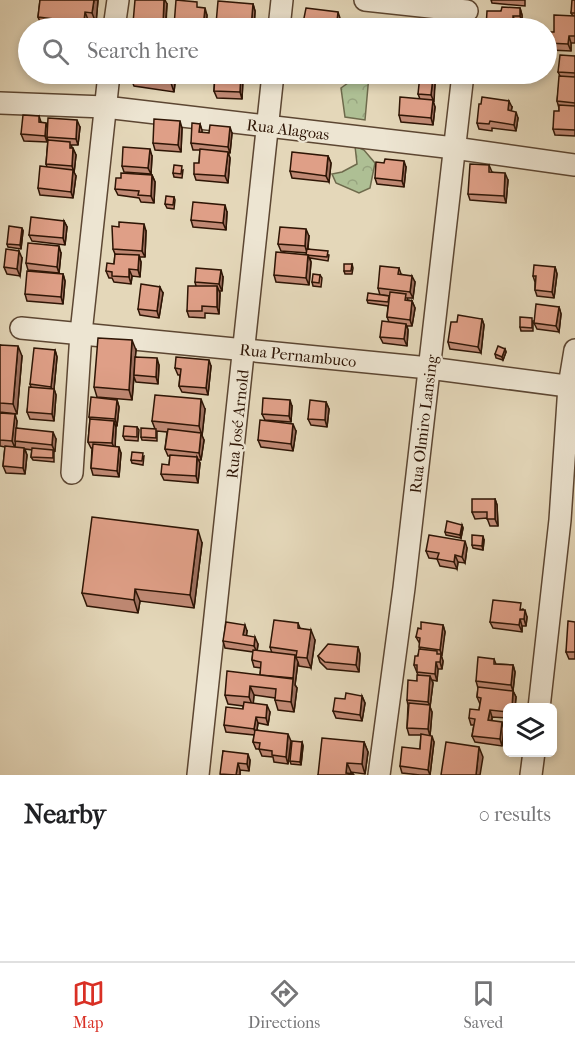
<!DOCTYPE html>
<meta charset="utf-8">
<style>
:root{--surface:#fff;--page:#f2f2f2;--text:#202124;--muted:#757577;--line:#e0e0e0;--accent:#d93025}
body{margin:0;font-family:"IM FELL French Canon",serif;background:var(--page);color:var(--text)}
.controls{position:absolute;right:18px;bottom:18px;display:grid;overflow:hidden;border-radius:9px;box-shadow:0 3px 9px #0003}
.controls button{width:54px;height:54px;display:grid;place-items:center;padding:0;border:0;border-bottom:2px solid var(--line);background:var(--surface);color:var(--text);font:30px sans-serif}
.list{margin:0;padding:0;list-style:none}
h2{display:flex;justify-content:space-between;align-items:center;height:78px;margin:0;padding:0 24px;font-size:26px}
h2 small{font-size:20px;font-weight:400;color:var(--muted)}
.icon{flex:none;width:33px;height:33px;fill:none;stroke:currentColor;stroke-width:2;stroke-linecap:round;stroke-linejoin:round}
.map{position:relative;flex:none;width:575px;height:775px;overflow:hidden}
.search{position:absolute;background:var(--surface);box-shadow:0 3px 9px #0003;left:18px;right:18px;top:18px;height:66px;display:flex;align-items:center;gap:15px;box-sizing:border-box;padding:0 21px;border-radius:33px;color:var(--muted);font-size:22px}
.sheet{height:186px;background:var(--surface)}
nav{display:flex;justify-content:space-around;align-items:center;box-sizing:border-box;height:84px;border-top:2px solid var(--line);background:var(--surface);font-size:16px;color:var(--muted)}
nav a{display:grid;justify-items:center;gap:3px}
nav .on{color:var(--accent)}
.map>svg:first-child{display:block}
.forest{fill:url(#forest-crowns);stroke:#6e6a4c;stroke-width:1.5}
.lines{fill:none;stroke-linecap:round;stroke-linejoin:round}
.minor-casing{stroke:#5c4632;stroke-width:24}
.minor{stroke:#ede5d2;stroke-width:21}
.wall{fill:#c08974;stroke:#2e1505;stroke-width:1.5}
.shaded-wall{fill:#9c6f5e;stroke:#2e1505;stroke-width:1.5}
.building{fill:#df9f87;stroke:#2e1505;stroke-width:1.5}
.labels{text-anchor:middle;stroke-width:5;stroke-linejoin:round;paint-order:stroke}
.street-label{font-size:16px;fill:#2e1505;stroke:#ede5d2}
</style>
<div class="map">
<svg width="575" height="775" viewBox="0 0 575 775">
<defs>
<pattern id="forest-crowns" width="20" height="18" patternUnits="userSpaceOnUse" patternTransform="scale(1.5)"><rect width="20" height="18" fill="#aebf94"/><path d="M2 6a3 3 0 1 1 6 0M12 15a3 3 0 1 1 6 0" fill="none" stroke="#96a37e"/></pattern>
</defs>
<rect width="100%" height="100%" fill="#e4d7b9"/>
<filter id="stains"><feTurbulence type="fractalNoise" baseFrequency=".00333" numOctaves="4"/><feColorMatrix values="0 0 0 0 .2 0 0 0 0 .09 0 0 0 0 .02 0 0 0 .5 -.17"/></filter>
<radialGradient id="worn" r=".72"><stop offset=".6" stop-color="#630" stop-opacity="0"/><stop offset="1" stop-color="#630" stop-opacity=".3"/></radialGradient>
<g class="forest">
<path d="M369,75L365,120L345,117L341,88L355,78Z"/>
<path d="M355,146L364,150L375,163L370,188L359,193L336,183L332,174L342,172L357,164Z"/>
</g>
<g class="lines">
<g class="minor-casing">
<g id="minor">
<path d="M365,0L467,11"/>
<path d="M114,28L118,0"/>
<path d="M279,28L282,0"/>
<path d="M0,103L105,107L454,148L575,165"/>
<path d="M21,328L429,368L575,387"/>
<path d="M72,473L81,333L109,74"/>
<path d="M539,708L560,520L569,386L575,350"/>
<path d="M198,775L273,74"/>
<path d="M379,775L404,588L463,74"/>
<path d="M531,775L534,752"/>
</g>
</g>
<use href="#minor" class="minor"/>
</g>
<g class="wall">
<path d="M40,0H98L96,23L89,22L88,28H55L42,27L38,17Z"/>
<path d="M491,0H525V6L492,3Z"/>
<path d="M575,0V43H571V51L550,50L547,43L554,32L573,16L571,13Z"/>
<path d="M167,4L166,25H174L175,28H136L133,23Z"/>
<path d="M253,4L255,11L254,28H218L216,24Z"/>
<path d="M199,8L207,15L206,28H175L174,26Z"/>
<path d="M520,8L522,15V23H516V28H486L501,11Z"/>
<path d="M575,56V136L555,135L553,129L559,111V108L557,101L560,76L558,72Z"/>
<path d="M176,74L174,92L134,86L130,76Z"/>
<path d="M191,74H211V76L192,75Z"/>
<path d="M215,74H241L243,79L242,99L217,98L214,91Z"/>
<path d="M433,77L435,84L433,102L435,107L433,125L401,122L399,115L420,99L418,94Z"/>
<path d="M512,107L511,111L518,118L516,131L492,128V131L479,129L477,123Z"/>
<path d="M39,116L41,122L47,127H80L78,145H71L76,155L74,173L76,176L73,198L40,195L38,188L47,167L46,164L48,140L47,138V142L24,141L21,134Z"/>
<path d="M200,124L202,133H232L230,153H228L230,158L228,183L196,180L194,174L199,163L200,150H193L191,143Z"/>
<path d="M182,128L181,152L155,150L153,143Z"/>
<path d="M152,156L151,174L124,172L122,166Z"/>
<path d="M328,156L331,163L329,182L292,178L290,171Z"/>
<path d="M489,165L492,172L508,180L506,203L470,200L468,194Z"/>
<path d="M406,167L404,187L377,184L375,178Z"/>
<path d="M183,170L182,178L174,177L173,173Z"/>
<path d="M152,175L155,182L154,203L141,202L139,198L118,195L115,189L121,178Z"/>
<path d="M174,197L175,200L174,209L167,208L165,204Z"/>
<path d="M227,212L226,230L193,227L191,220Z"/>
<path d="M64,221L67,227L65,245L32,241L29,235Z"/>
<path d="M23,231L21,249L8,247L7,244Z"/>
<path d="M146,231L145,257H139L141,262L140,277L132,276L131,284L114,282L112,278H109L106,271L114,264L115,254L113,249Z"/>
<path d="M309,236L308,249L329,255L328,261L310,258L311,262L309,285L276,282L274,275L307,255V253L281,251L278,244Z"/>
<path d="M61,253L59,273L28,270L26,263Z"/>
<path d="M22,258L20,276L7,274L4,267Z"/>
<path d="M352,264L353,268L352,274H345L344,271Z"/>
<path d="M555,267L557,274L554,298L537,296L535,290V282L533,276Z"/>
<path d="M399,268L401,274L415,282L413,298H407L408,300L412,301L415,308L412,326H407L408,330L407,346L383,343L380,337L389,322L387,317L388,306L368,303L367,300L389,296V298L390,296L380,295L378,288Z"/>
<path d="M63,274L65,281L63,304L27,301L25,294Z"/>
<path d="M320,275L322,278L321,287L313,286L312,282Z"/>
<path d="M223,277L222,291H219L220,293L219,314L205,313V318L189,317L187,311L196,286L195,282Z"/>
<path d="M163,293L159,318L140,315L138,309Z"/>
<path d="M559,307L561,314L559,332L537,329L534,323Z"/>
<path d="M482,319L484,325L481,353L450,349L448,342L457,322Z"/>
<path d="M533,321V331H521L520,327Z"/>
<path d="M0,345L22,356L17,414L0,412Z"/>
<path d="M505,349L506,352L503,360L496,358L495,354Z"/>
<path d="M55,350L57,357L54,389L56,395L54,421L30,419L27,412L31,387L30,384Z"/>
<path d="M136,350L135,357L159,365L158,384L136,382L134,377L132,400L97,397L94,387Z"/>
<path d="M211,366L208,395L182,392L179,386L180,375H178L175,368Z"/>
<path d="M117,400L119,407L117,426H116L115,446L121,453L119,477L93,475L91,468L92,448H91L88,442L90,419L89,417Z"/>
<path d="M326,402L329,409L327,427L311,425L308,419Z"/>
<path d="M292,406L291,422L265,420L262,414Z"/>
<path d="M205,409L202,436L204,440L201,460H198L200,463L198,483L164,480L161,474L169,465L170,456H168L165,449L167,432L157,431V441L142,440L141,437L155,429L152,421Z"/>
<path d="M0,413L17,421L16,428L56,439L54,452V462L33,460L31,457L32,450L25,449L27,455L25,474L6,473L3,466L5,447L0,446Z"/>
<path d="M137,427L139,430L138,441L125,440L123,436Z"/>
<path d="M296,431L293,451L261,447L258,440Z"/>
<path d="M144,456L143,465L132,463L131,460Z"/>
<path d="M495,499L497,505L498,526H490L487,518L475,519L472,512Z"/>
<path d="M462,525L463,528L461,538L446,535L445,532Z"/>
<path d="M484,540L483,550L473,548L472,545Z"/>
<path d="M202,543L194,608L140,601L138,613L87,606L82,593Z"/>
<path d="M467,548L465,563L458,562L457,569L440,566L437,559L429,558L426,551Z"/>
<path d="M523,609L527,617L526,626H522V632L493,628L490,622Z"/>
<path d="M575,622V659H569L566,652Z"/>
<path d="M298,623L300,628L315,640L311,668L299,666L298,662L295,685L297,688L294,712L278,710L275,700V698L254,695L253,704L270,712L268,725L258,723L257,730L291,741L288,764L274,762L273,757L262,756L259,749H256L253,742L254,735L226,732L224,725L243,709V706L228,704L225,695L260,675L261,668L254,667L252,660L253,652L225,648L223,641L247,631L246,636L258,644L257,651L272,653L270,647Z"/>
<path d="M443,625L445,632L441,656L443,661L442,669H438L437,681L432,680L433,683L430,707L432,712L430,736L434,742L430,775H420L402,773L400,766L420,749L421,735H409L407,728L408,705L407,700L417,681L418,675L414,665L420,650V644L416,637L421,629Z"/>
<path d="M358,647L360,654L359,672L327,669L320,662L318,656Z"/>
<path d="M494,659L496,664L513,665L515,672L513,691L516,697L515,708H507V718L492,717V721L504,729L502,746L475,742L472,736L474,725H471L469,718L479,710L480,704L477,697L478,688L476,681Z"/>
<path d="M362,696L365,703L362,721L336,718L333,711L345,699Z"/>
<path d="M302,742L303,746L301,765L291,764L290,761Z"/>
<path d="M364,742L368,752L365,774L351,772V774H353L354,775H318Z"/>
<path d="M223,751L250,760L249,771L240,770V775H221Z"/>
</g>
<g class="shaded-wall">
<path d="M94,0H98L96,23L92,13Z"/>
<path d="M164,0H165L167,4L165,28H164L163,25Z"/>
<path d="M253,4L255,11L254,28H251Z"/>
<path d="M205,8L207,15L206,28H204Z"/>
<path d="M520,8L522,15V23L520,16Z"/>
<path d="M85,12L89,22L88,28H87L84,21Z"/>
<path d="M338,12L340,18L339,27L337,21Z"/>
<path d="M513,16L516,23V28H513Z"/>
<path d="M74,20L77,28H74L73,26Z"/>
<path d="M569,36L571,43V51L568,44Z"/>
<path d="M172,74H176L174,92L171,83Z"/>
<path d="M241,74L243,79L242,99L240,92Z"/>
<path d="M433,77L435,84L434,102L431,95Z"/>
<path d="M433,100L435,107L433,125L431,118Z"/>
<path d="M509,101L512,107L510,117L508,110Z"/>
<path d="M516,112L518,118L516,131L514,125Z"/>
<path d="M77,120L80,127L78,145L76,139Z"/>
<path d="M180,121L182,128L181,152L178,145Z"/>
<path d="M46,123L48,129L47,142L45,136Z"/>
<path d="M200,124L202,130V139L199,132Z"/>
<path d="M230,127L232,133L230,153L228,147Z"/>
<path d="M73,148L76,155L74,173L72,166Z"/>
<path d="M150,149L152,156L151,174L148,168Z"/>
<path d="M228,152L230,158L228,183L225,176Z"/>
<path d="M328,156L331,163L329,182L326,176Z"/>
<path d="M404,161L406,167L404,187L402,181Z"/>
<path d="M73,170L76,176L73,198L71,192Z"/>
<path d="M505,173L508,180L506,203L504,196Z"/>
<path d="M152,175L155,182L154,203L151,196Z"/>
<path d="M225,205L227,212L226,230L223,223Z"/>
<path d="M64,221L67,227L65,245L63,238Z"/>
<path d="M144,224L146,231L145,257L142,251Z"/>
<path d="M22,228L23,231L21,249L20,245Z"/>
<path d="M306,229L309,236L307,253L305,246Z"/>
<path d="M59,246L61,253L59,273L57,267Z"/>
<path d="M19,251L22,258L20,276L17,269Z"/>
<path d="M139,255L141,262L140,277L138,270Z"/>
<path d="M308,255L311,262L309,285L306,278Z"/>
<path d="M555,267L557,274L554,298L552,292Z"/>
<path d="M129,269L132,276L131,284L129,277Z"/>
<path d="M221,270L223,277L222,291L219,284Z"/>
<path d="M63,274L65,281L63,304L61,297Z"/>
<path d="M412,276L415,282L413,298L410,292Z"/>
<path d="M217,286L220,293L219,314L217,307Z"/>
<path d="M160,287L163,293L159,318L157,311Z"/>
<path d="M412,301L415,308L412,326L410,320Z"/>
<path d="M559,307L561,314L559,332L556,326Z"/>
<path d="M482,319L484,325L481,353L478,347Z"/>
<path d="M406,324L408,330L407,346L404,339Z"/>
<path d="M132,340L136,350L132,400L129,390Z"/>
<path d="M18,346L22,356L17,414L13,404Z"/>
<path d="M505,349L506,352L503,360L502,357Z"/>
<path d="M55,350L57,357L54,389L56,395L54,421L52,414L53,393L51,387Z"/>
<path d="M157,358L159,365L158,384L156,377Z"/>
<path d="M209,360L211,366L208,395L206,388Z"/>
<path d="M201,399L205,409L202,436L199,426Z"/>
<path d="M117,400L119,407L117,426L115,419Z"/>
<path d="M290,400L292,406L291,422L289,416Z"/>
<path d="M326,402L329,409L327,427L325,420Z"/>
<path d="M15,414L17,421L15,448L12,441Z"/>
<path d="M114,421L116,427L115,450L112,443Z"/>
<path d="M293,424L296,431L293,451L291,444Z"/>
<path d="M53,432L56,439L55,452L52,445Z"/>
<path d="M201,433L204,440L201,460L199,453Z"/>
<path d="M119,447L121,453L119,477L117,471Z"/>
<path d="M24,448L27,455L25,474L23,468Z"/>
<path d="M197,457L200,463L198,483L196,476Z"/>
<path d="M495,499L497,505L498,526L495,519Z"/>
<path d="M462,525L463,528L461,538L460,535Z"/>
<path d="M198,530L202,543L194,608L190,595Z"/>
<path d="M483,536L484,540L483,550L482,546Z"/>
<path d="M465,541L467,548L465,563L462,557Z"/>
<path d="M455,555L458,562L457,569L454,562Z"/>
<path d="M135,589L140,601L138,613L134,600Z"/>
<path d="M525,610L527,617L526,626L524,619Z"/>
<path d="M520,619L522,626V632L519,625Z"/>
<path d="M245,625L247,631L246,642L243,635Z"/>
<path d="M443,625L445,632L442,656L440,650Z"/>
<path d="M311,630L315,640L311,668L307,658Z"/>
<path d="M255,637L258,644L257,652L254,646Z"/>
<path d="M358,647L360,654L359,672L356,665Z"/>
<path d="M441,654L443,661L442,669L440,662Z"/>
<path d="M295,655L298,662L295,685L297,688L294,712L291,702Z"/>
<path d="M436,662L438,669L437,681L435,674Z"/>
<path d="M513,665L515,672L513,691L511,685Z"/>
<path d="M430,676L433,683L430,707L432,712L430,736L428,729L430,706L428,702Z"/>
<path d="M250,686L254,695L253,707L249,697Z"/>
<path d="M513,691L516,697L515,708H512Z"/>
<path d="M362,696L365,703L362,721L360,715Z"/>
<path d="M267,705L270,712L268,725L266,718Z"/>
<path d="M490,710L492,717L491,727L488,720Z"/>
<path d="M256,717L258,723L256,736L254,729Z"/>
<path d="M502,722L504,729L502,746L500,739Z"/>
<path d="M288,734L291,741L288,764L286,757Z"/>
<path d="M432,736L434,742L430,775L428,770Z"/>
<path d="M302,742L303,746L301,765L300,762Z"/>
<path d="M364,742L368,752L365,774L362,764Z"/>
<path d="M479,747L483,757L480,775H476Z"/>
<path d="M248,754L250,760L249,771L247,764Z"/>
<path d="M238,763L240,770V775H236Z"/>
<path d="M347,763L351,772L350,775L346,773Z"/>
</g>
<g class="building">
<path d="M40,0H94L92,13L85,12L84,21L74,20L73,26L53,24L54,19L38,17Z"/>
<path d="M135,0H164L163,25L133,23Z"/>
<path d="M176,0L197,2V7L205,8L203,28L174,26Z"/>
<path d="M572,0H575V13H571Z"/>
<path d="M218,1L253,4L251,28H237V26L216,24Z"/>
<path d="M502,7L520,8V16H513V28H486L487,11H501Z"/>
<path d="M306,8L338,12L337,21L351,22V28H302Z"/>
<path d="M554,15L575,16V36H569L568,44L547,43L548,32H554Z"/>
<path d="M417,21L440,23V28H401V27H406V23L416,24Z"/>
<path d="M165,25H174L173,28H164Z"/>
<path d="M560,55L575,56V73L558,72Z"/>
<path d="M130,74H172L171,83L130,76Z"/>
<path d="M215,74H241L240,92L214,91Z"/>
<path d="M420,75L433,77L431,95L418,94Z"/>
<path d="M559,76L575,77V103L557,101Z"/>
<path d="M400,97L433,100L431,118L399,115Z"/>
<path d="M482,97L509,101L508,110L516,112L514,125L490,121L489,124L477,123L479,104H481Z"/>
<path d="M559,105L575,106V130L553,129L554,111H559Z"/>
<path d="M23,115L39,116V122L46,123L45,136L21,134Z"/>
<path d="M48,118L77,120L76,139L47,137Z"/>
<path d="M154,119L180,121L178,145L153,143Z"/>
<path d="M192,123L200,124L199,132L209,133L210,125L230,127L228,147L191,143Z"/>
<path d="M48,140L70,142V148H73L72,166L46,164Z"/>
<path d="M123,147L150,149L148,168L122,166Z"/>
<path d="M200,149L228,152L225,176L194,174V163H199Z"/>
<path d="M292,152L328,156L326,176L290,171Z"/>
<path d="M385,159L404,161L402,181L375,178L376,162L384,163Z"/>
<path d="M470,164L489,165V172L505,173L504,196L468,194Z"/>
<path d="M174,165L182,166L181,174L173,173Z"/>
<path d="M40,166L73,170L71,192L38,188Z"/>
<path d="M121,173L152,175L151,196L138,195L139,191L115,189L116,178H121Z"/>
<path d="M166,196L174,197L173,205L165,204Z"/>
<path d="M193,202L225,205L223,223L191,220Z"/>
<path d="M31,217L64,221L63,238L29,235Z"/>
<path d="M119,222L144,224L142,251L113,249L112,226L119,227Z"/>
<path d="M9,226L22,228L20,245L7,244Z"/>
<path d="M280,227L306,229L305,246L278,244Z"/>
<path d="M28,243L59,246L57,267L26,263Z"/>
<path d="M6,249L19,251L17,269L4,267Z"/>
<path d="M307,249L328,251L327,257L306,255Z"/>
<path d="M276,252L308,255L306,278L274,275Z"/>
<path d="M115,254L139,255L138,270L129,269V277L112,276V272L106,271L107,263L114,264Z"/>
<path d="M344,264H352L351,271H344Z"/>
<path d="M534,265L555,267L552,292L535,290L536,276H533Z"/>
<path d="M380,266L399,268L398,274L412,276L410,292L378,288Z"/>
<path d="M196,268L221,270L219,284L195,282Z"/>
<path d="M27,271L63,274L61,297L25,294Z"/>
<path d="M313,274L320,275L319,283L312,282Z"/>
<path d="M141,284L160,287L157,311L138,309Z"/>
<path d="M188,286H217V307L202,306V311H187Z"/>
<path d="M390,292L406,294L405,300L412,301L410,320L387,317Z"/>
<path d="M368,293L389,296L388,302L367,300Z"/>
<path d="M536,304L559,307L556,326L534,323Z"/>
<path d="M458,315L482,319L478,347L448,342L451,322H457Z"/>
<path d="M520,317L532,318V328L520,327Z"/>
<path d="M382,321L406,324L404,339L380,337Z"/>
<path d="M98,338L132,340L129,390L94,387Z"/>
<path d="M0,345L18,346L13,404L0,403Z"/>
<path d="M498,346L505,349L502,357L495,354Z"/>
<path d="M34,348L55,350L51,387L30,384Z"/>
<path d="M135,357L157,358L156,377L134,375Z"/>
<path d="M176,357L209,360L206,388L179,386L181,369L175,368Z"/>
<path d="M29,387L54,389L52,414L27,412Z"/>
<path d="M155,395L201,399L199,426L152,421Z"/>
<path d="M91,397L117,400L115,419L89,417Z"/>
<path d="M263,398L290,400L289,416L262,414Z"/>
<path d="M310,400L326,402L325,420L308,419Z"/>
<path d="M0,413L15,414L12,441L0,440Z"/>
<path d="M90,419L114,421L112,443L88,442Z"/>
<path d="M260,420L293,424L291,444L258,440Z"/>
<path d="M124,426L137,427V437L123,436Z"/>
<path d="M16,428L53,432L52,445L15,441Z"/>
<path d="M141,428L156,429V438L141,437Z"/>
<path d="M168,429L201,433L199,453L165,449Z"/>
<path d="M93,444L119,447L117,471L91,468Z"/>
<path d="M5,446L24,448L23,468L3,466Z"/>
<path d="M32,448L53,450V458L31,457Z"/>
<path d="M132,452L143,453L142,461L131,460Z"/>
<path d="M170,455L197,457L196,476L161,474L162,464L169,465Z"/>
<path d="M472,499H495V519H487V512H472Z"/>
<path d="M92,517L198,530L190,595L135,589L134,600L82,593Z"/>
<path d="M447,521L462,525L460,535L445,532Z"/>
<path d="M429,535L465,541L462,557L455,555L454,562L437,559L439,553L426,551Z"/>
<path d="M472,535L483,536L482,546L472,545Z"/>
<path d="M493,600L521,603L520,610H525L524,619H520L519,625L490,622Z"/>
<path d="M274,620L298,623V628L311,630L307,658L296,657L297,651L270,647Z"/>
<path d="M568,621L575,622V652H566Z"/>
<path d="M226,622L245,625L243,635L255,637L254,646L223,641Z"/>
<path d="M421,622L443,625L440,650L419,647L420,638L416,637L418,628L421,629Z"/>
<path d="M328,644L358,647L356,665L325,662L318,656Z"/>
<path d="M419,649L437,651V654H441L440,662H436L435,674L417,672V665H414L415,656H418Z"/>
<path d="M253,650L295,655L293,678L260,675L261,662L252,660Z"/>
<path d="M478,657L494,659V664L513,665L511,685L476,681Z"/>
<path d="M227,671L293,679L291,702L275,700L276,689L250,686L249,697L225,695Z"/>
<path d="M417,675L430,676L428,702L407,700L408,680L417,681Z"/>
<path d="M478,687L513,691L512,708H507V712L490,710L488,720L502,722L500,739L472,736L475,719L469,718L470,709L479,710L481,698L477,697Z"/>
<path d="M346,693L362,696L360,715L333,711L335,698L345,699Z"/>
<path d="M244,702L267,705L266,718L256,717L254,729L224,725L226,707L243,709Z"/>
<path d="M409,703L430,705L428,729L407,728Z"/>
<path d="M255,730L288,734L286,757L272,755V751L259,749L260,743L253,742Z"/>
<path d="M421,734L432,736L428,770L400,766L402,747L420,749Z"/>
<path d="M322,738L364,742L362,764L347,763L346,773L353,774V775H318Z"/>
<path d="M292,741L302,742L300,762L290,761Z"/>
<path d="M446,742L479,747L476,775H441Z"/>
<path d="M223,751L248,754L247,764L238,763L236,775L220,774Z"/>
</g>
<g class="labels">
<g class="street-label">
<text transform="translate(288 129) rotate(7)" y="6">Rua Alagoas</text>
<text transform="translate(298 355) rotate(6)" y="6">Rua Pernambuco</text>
<text transform="translate(237 424) rotate(-84)" y="6">Rua José Arnold</text>
<text transform="translate(423 424) rotate(-83)" y="6">Rua Olmiro Lansing</text>
</g>
</g>
<rect width="100%" height="100%" filter="url(#stains)"/>
<rect width="100%" height="100%" fill="url(#worn)"/>
</svg>
<div class="controls">
<button><svg class="icon" aria-label="layers" viewBox="0 0 24 24"><path d="M12 4l9 5-9 5-9-5zM3 14l9 5 9-5"/></svg></button>
</div>
<div class="search"><svg class="icon" aria-label="search" viewBox="0 0 24 24"><circle cx="10" cy="10" r="6"/><path d="M15 15l6 6"/></svg>Search here</div>
</div>
<section class="sheet">
<h2>Nearby<small>0 results</small></h2>
<ul class="list">
</ul>
</section>
<nav>
<a class="on"><svg class="icon" aria-label="map" viewBox="0 0 24 24"><path d="M3 6l6-2 6 2 6-2v14l-6 2-6-2-6 2zM9 4v14M15 6v14"/></svg>Map</a>
<a><svg class="icon" aria-label="directions" viewBox="0 0 24 24"><path d="M12 3l9 9-9 9-9-9zM9 14v-3h6M13 9l2 2-2 2"/></svg>Directions</a>
<a><svg class="icon" aria-label="saved" viewBox="0 0 24 24"><path d="M7 4h10v16l-5-4-5 4z"/></svg>Saved</a>
</nav>
